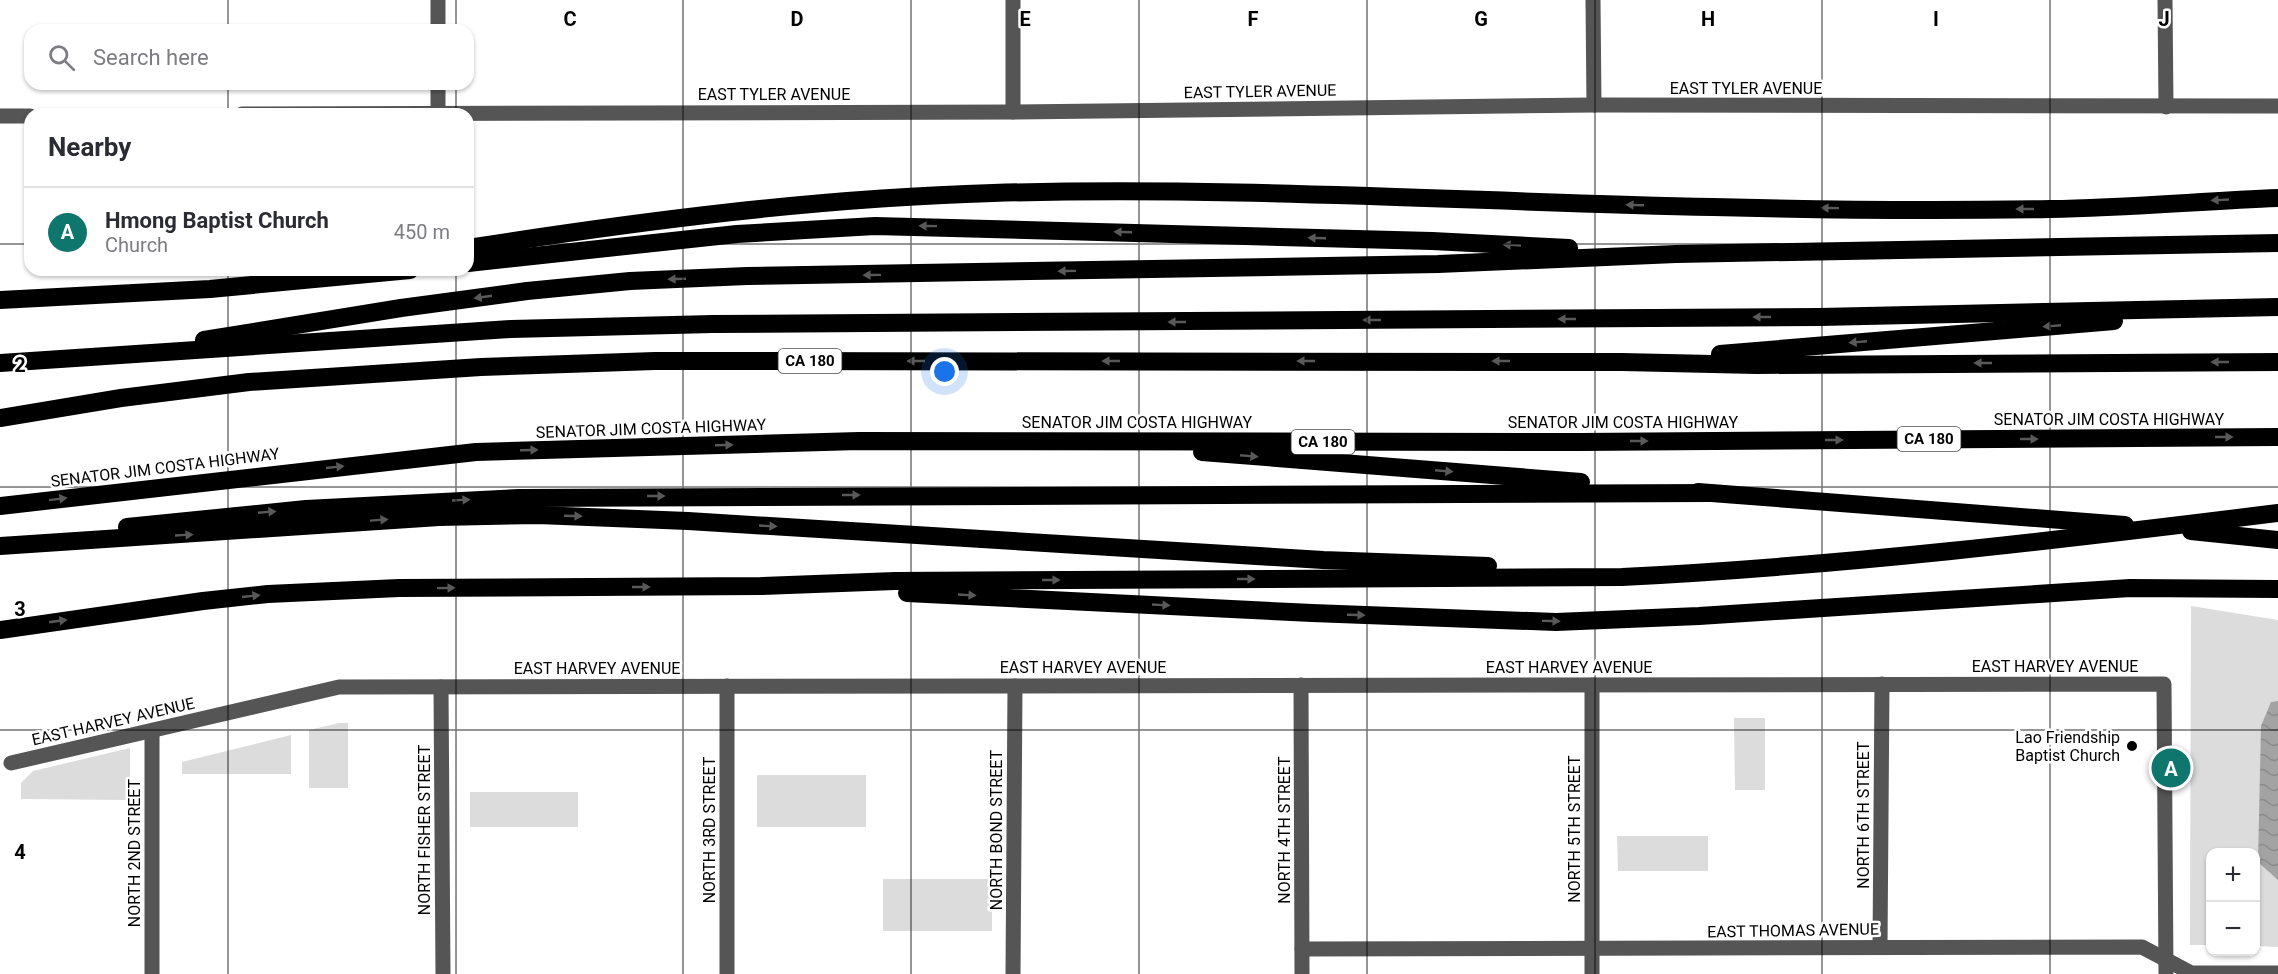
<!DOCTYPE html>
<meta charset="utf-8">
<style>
:root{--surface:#fff;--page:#f2f2f3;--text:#2b2b33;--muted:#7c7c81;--line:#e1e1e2;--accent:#0f766e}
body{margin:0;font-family:Roboto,sans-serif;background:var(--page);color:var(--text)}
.controls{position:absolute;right:18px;bottom:18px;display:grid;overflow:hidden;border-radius:12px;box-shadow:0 2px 4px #0004}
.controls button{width:54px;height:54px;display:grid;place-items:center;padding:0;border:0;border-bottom:2px solid var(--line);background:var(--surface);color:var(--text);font:30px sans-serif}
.you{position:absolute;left:945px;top:372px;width:21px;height:21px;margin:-15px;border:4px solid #fff;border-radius:50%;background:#1a73e8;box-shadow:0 0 0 9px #1a73e833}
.badge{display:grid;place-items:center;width:39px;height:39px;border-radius:50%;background:var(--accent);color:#fff;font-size:20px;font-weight:700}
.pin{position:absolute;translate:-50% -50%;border:3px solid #fff;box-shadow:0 2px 6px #0006}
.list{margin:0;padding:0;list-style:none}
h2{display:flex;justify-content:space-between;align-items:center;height:78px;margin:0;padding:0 24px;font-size:26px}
h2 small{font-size:20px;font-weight:400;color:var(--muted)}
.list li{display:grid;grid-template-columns:39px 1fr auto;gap:18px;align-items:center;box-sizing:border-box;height:90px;padding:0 24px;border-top:2px solid var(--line)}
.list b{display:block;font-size:22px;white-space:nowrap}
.list p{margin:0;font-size:20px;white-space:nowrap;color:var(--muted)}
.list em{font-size:20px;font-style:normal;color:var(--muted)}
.icon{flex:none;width:33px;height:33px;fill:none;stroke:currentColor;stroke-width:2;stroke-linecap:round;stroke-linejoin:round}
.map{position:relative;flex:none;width:2278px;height:974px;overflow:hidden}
.search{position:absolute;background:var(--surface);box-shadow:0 2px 4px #0004;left:24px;top:24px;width:450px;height:66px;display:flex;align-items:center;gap:15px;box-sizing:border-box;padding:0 21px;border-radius:18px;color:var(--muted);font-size:22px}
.panel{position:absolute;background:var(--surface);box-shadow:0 2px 4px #0004;left:24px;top:108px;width:450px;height:168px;border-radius:18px}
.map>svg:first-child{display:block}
.grass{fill:#dcdcdc}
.water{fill:url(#water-waves)}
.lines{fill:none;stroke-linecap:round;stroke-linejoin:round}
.minor{stroke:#555;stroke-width:15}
.highway{stroke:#000;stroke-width:18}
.oneway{fill:#595959}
.grid{fill:none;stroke:#000;stroke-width:1.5;stroke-opacity:0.55}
.poi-dot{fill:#000;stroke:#fff;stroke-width:2}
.labels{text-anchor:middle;stroke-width:5;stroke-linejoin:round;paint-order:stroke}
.shield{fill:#fff;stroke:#4c4c4c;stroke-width:1.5}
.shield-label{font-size:15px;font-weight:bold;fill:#000}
.street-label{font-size:16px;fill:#000;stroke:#fff}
.poi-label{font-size:16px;fill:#000;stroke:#fff;text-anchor:end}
.grid-label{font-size:20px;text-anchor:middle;font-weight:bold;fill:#000;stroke:#fff;stroke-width:5;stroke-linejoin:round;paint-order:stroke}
</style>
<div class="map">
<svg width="2278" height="974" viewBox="0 0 2278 974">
<defs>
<pattern id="water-waves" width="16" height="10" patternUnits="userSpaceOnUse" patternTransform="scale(1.5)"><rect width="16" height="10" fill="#a3a3a3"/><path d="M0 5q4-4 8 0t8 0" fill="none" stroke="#8b8b8b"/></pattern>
</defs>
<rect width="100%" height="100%" fill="#fff"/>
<g class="grass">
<path d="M2191,606L2278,620V947L2256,946V852H2210V945H2190Z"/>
<path d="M1734,718H1765V790H1735Z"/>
<path d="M339,723H348V788H309V730Z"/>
<path d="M291,735V774H182V762Z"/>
<path d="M130,748V800L21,799V783L33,771Z"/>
<rect x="757" y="775" width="109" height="52"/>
<rect x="470" y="792" width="108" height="35"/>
<path d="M1617,836H1708V871H1618Z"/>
<rect x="883" y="879" width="109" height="52"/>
</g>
<path class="water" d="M2278,701V880L2258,862L2261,726L2271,702Z"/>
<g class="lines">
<g class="minor">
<path d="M438,0V30"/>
<path d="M1013,0V112"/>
<path d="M1593,0L1594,105"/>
<path d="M2165,0L2166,107"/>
<path d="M438,84V112"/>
<path d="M242,114L1013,112L1594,105L2278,106"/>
<path d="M0,116H30"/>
<path d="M1301,685L1302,974"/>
<path d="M1592,685V974"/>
<path d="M727,686V974"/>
<path d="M441,687L443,974"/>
<path d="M152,731V974"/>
<path d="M11,763L339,687L2164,684L2166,974"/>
<path d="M1880,947L1882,684"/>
<path d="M1302,949L2142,947L2191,973H2278"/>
<path d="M1013,974L1015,686"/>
</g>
<g class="highway">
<path d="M468,248C641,221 818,198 993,193C1234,186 1473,202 1713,207C1825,210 1938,211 2050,209C2126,208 2202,201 2278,198"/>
<path d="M468,263L737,234L875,226L1432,241L1569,248"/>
<path d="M0,300L210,289L410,270"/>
<path d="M204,340L401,308L527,291L630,281L747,276L1438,264L1676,254L2278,243"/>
<path d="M1720,354L2114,321"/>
<path d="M0,363L511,329L713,324L1820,317L2278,307"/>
<path d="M0,418L121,398L249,382L481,367L655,361L1622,362L1757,365L2278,362"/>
<path d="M1202,452L1581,482"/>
<path d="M1698,492L2125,525"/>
<path d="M0,506L476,452L859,441L1580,442L2278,437"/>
<path d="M127,527L306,509L519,498L1711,493"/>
<path d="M2191,531L2278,540"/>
<path d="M0,546L439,517L538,515L688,521L1323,560L1488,566"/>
<path d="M907,593L1312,613L1556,622L1699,616L2130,588L2278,589"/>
<path d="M0,630L203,601L268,594L399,588L761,586L895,581L1622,577C1842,566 2060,540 2278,513"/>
</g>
</g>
<defs><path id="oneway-solid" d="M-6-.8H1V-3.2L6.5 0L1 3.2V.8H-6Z" transform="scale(1.5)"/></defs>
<g class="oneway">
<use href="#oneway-solid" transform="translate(2220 200) rotate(177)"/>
<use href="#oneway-solid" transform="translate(1635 205) rotate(-178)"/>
<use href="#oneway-solid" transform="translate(1830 208) rotate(-179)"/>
<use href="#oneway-solid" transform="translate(2025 209) rotate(180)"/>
<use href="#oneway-solid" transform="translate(928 226) rotate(-179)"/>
<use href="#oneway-solid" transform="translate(1123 232) rotate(-178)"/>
<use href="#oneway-solid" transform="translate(1317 238) rotate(-178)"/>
<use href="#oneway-solid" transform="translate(1512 245) rotate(-177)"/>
<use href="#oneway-solid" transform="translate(1067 271) rotate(179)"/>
<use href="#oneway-solid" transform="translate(872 275) rotate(179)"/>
<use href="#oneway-solid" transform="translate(677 279) rotate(178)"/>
<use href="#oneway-solid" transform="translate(483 297) rotate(172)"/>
<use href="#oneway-solid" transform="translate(1762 317) rotate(180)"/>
<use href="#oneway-solid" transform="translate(1567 319) rotate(180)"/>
<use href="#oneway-solid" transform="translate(1372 320) rotate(180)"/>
<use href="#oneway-solid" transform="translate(1177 322) rotate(180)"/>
<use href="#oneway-solid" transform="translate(2052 326) rotate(175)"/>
<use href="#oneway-solid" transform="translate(1858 342) rotate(175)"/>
<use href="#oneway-solid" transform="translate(916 361) rotate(180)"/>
<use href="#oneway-solid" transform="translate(1111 361) rotate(-180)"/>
<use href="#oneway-solid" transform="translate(1306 361) rotate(-180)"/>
<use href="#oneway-solid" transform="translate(1501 361) rotate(-180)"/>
<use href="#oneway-solid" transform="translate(2220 362) rotate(180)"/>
<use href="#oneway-solid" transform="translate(1983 363) rotate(180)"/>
<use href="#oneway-solid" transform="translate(2224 437)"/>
<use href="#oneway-solid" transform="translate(2029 439)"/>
<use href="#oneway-solid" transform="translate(1834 440)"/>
<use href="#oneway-solid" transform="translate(1639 441)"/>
<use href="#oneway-solid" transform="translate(724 445) rotate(-2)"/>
<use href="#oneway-solid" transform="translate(529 450) rotate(-2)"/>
<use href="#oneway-solid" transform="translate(1249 456) rotate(5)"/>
<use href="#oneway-solid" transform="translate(335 467) rotate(-6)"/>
<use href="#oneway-solid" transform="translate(1444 471) rotate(5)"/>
<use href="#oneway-solid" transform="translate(851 495)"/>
<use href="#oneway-solid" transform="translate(656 496)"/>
<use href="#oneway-solid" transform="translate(58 499) rotate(-7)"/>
<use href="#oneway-solid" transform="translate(461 500) rotate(-3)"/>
<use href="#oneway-solid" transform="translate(267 512) rotate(-5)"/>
<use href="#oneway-solid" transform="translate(573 516) rotate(2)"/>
<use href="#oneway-solid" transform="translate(379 520) rotate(-4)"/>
<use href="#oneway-solid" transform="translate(768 526) rotate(3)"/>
<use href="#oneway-solid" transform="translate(184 535) rotate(-3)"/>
<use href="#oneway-solid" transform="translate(1246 579)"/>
<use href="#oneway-solid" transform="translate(1051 580)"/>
<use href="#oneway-solid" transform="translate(641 587)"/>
<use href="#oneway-solid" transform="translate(446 588) rotate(-1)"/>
<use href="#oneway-solid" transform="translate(967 595) rotate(3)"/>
<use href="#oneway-solid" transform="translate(251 596) rotate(-6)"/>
<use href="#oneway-solid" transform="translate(1161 605) rotate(3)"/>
<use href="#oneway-solid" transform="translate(1356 615) rotate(2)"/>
<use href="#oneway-solid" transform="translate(58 621) rotate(-8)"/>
<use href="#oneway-solid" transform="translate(1551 621) rotate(1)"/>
</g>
<path class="grid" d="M228,0V30M456,0V30M683,0V974M911,0V974M1139,0V974M1367,0V974M1595,0V974M1822,0V974M2050,0V974M228,84V114M456,84V114M0,244H30M468,244H2278M228,270V974M456,270V974M0,487H2278M0,730H2278"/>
<circle class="poi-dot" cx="2132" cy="746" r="6"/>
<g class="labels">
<g class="shield">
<rect x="778.5" y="349" width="63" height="24" rx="4.5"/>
<rect x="1897.5" y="427" width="63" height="24" rx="4.5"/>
<rect x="1291.5" y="430" width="63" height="24" rx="4.5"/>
</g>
<g class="shield-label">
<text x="810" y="366">CA 180</text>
<text x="1929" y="444">CA 180</text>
<text x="1323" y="447">CA 180</text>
</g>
<g class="street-label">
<text x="1746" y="94">EAST TYLER AVENUE</text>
<text transform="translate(1260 91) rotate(-1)" y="6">EAST TYLER AVENUE</text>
<text x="774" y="100">EAST TYLER AVENUE</text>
<text x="2109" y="425">SENATOR JIM COSTA HIGHWAY</text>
<text x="1137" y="428">SENATOR JIM COSTA HIGHWAY</text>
<text x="1623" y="428">SENATOR JIM COSTA HIGHWAY</text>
<text transform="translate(651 428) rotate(-2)" y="6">SENATOR JIM COSTA HIGHWAY</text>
<text transform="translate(165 467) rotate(-7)" y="6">SENATOR JIM COSTA HIGHWAY</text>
<text x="2055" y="672">EAST HARVEY AVENUE</text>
<text x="1083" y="673">EAST HARVEY AVENUE</text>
<text x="1569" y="673">EAST HARVEY AVENUE</text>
<text x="597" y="674">EAST HARVEY AVENUE</text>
<text transform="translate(113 721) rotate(-13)" y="6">EAST HARVEY AVENUE</text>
<text transform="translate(1863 815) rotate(-90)" y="6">NORTH 6TH STREET</text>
<text transform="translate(1574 829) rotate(-90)" y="6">NORTH 5TH STREET</text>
<text transform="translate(424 830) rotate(-90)" y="6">NORTH FISHER STREET</text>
<text transform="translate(709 830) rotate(-90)" y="6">NORTH 3RD STREET</text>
<text transform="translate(996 830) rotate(-90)" y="6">NORTH BOND STREET</text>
<text transform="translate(1284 830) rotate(-90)" y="6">NORTH 4TH STREET</text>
<text transform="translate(134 853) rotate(-90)" y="6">NORTH 2ND STREET</text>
<text transform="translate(1793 930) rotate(-1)" y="6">EAST THOMAS AVENUE</text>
</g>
<g class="poi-label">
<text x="2120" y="743">Lao Friendship<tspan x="2120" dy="18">Baptist Church</tspan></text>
</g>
</g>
<g class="grid-label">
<text x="570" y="26">C</text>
<text x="797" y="26">D</text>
<text x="1025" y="26">E</text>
<text x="1253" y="26">F</text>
<text x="1481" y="26">G</text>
<text x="1708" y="26">H</text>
<text x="1936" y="26">I</text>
<text x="2164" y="26">J</text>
<text x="20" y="372">2</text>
<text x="20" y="616">3</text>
<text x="20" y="859">4</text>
</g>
</svg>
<div class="controls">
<button>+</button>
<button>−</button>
</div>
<div class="you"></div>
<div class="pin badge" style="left:2171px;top:768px">A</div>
<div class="search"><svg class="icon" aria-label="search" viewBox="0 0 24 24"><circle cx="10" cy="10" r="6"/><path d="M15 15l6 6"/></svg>Search here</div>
<section class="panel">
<h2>Nearby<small></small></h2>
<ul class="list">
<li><span class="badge">A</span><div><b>Hmong Baptist Church</b><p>Church</p></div><em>450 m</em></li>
</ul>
</section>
</div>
